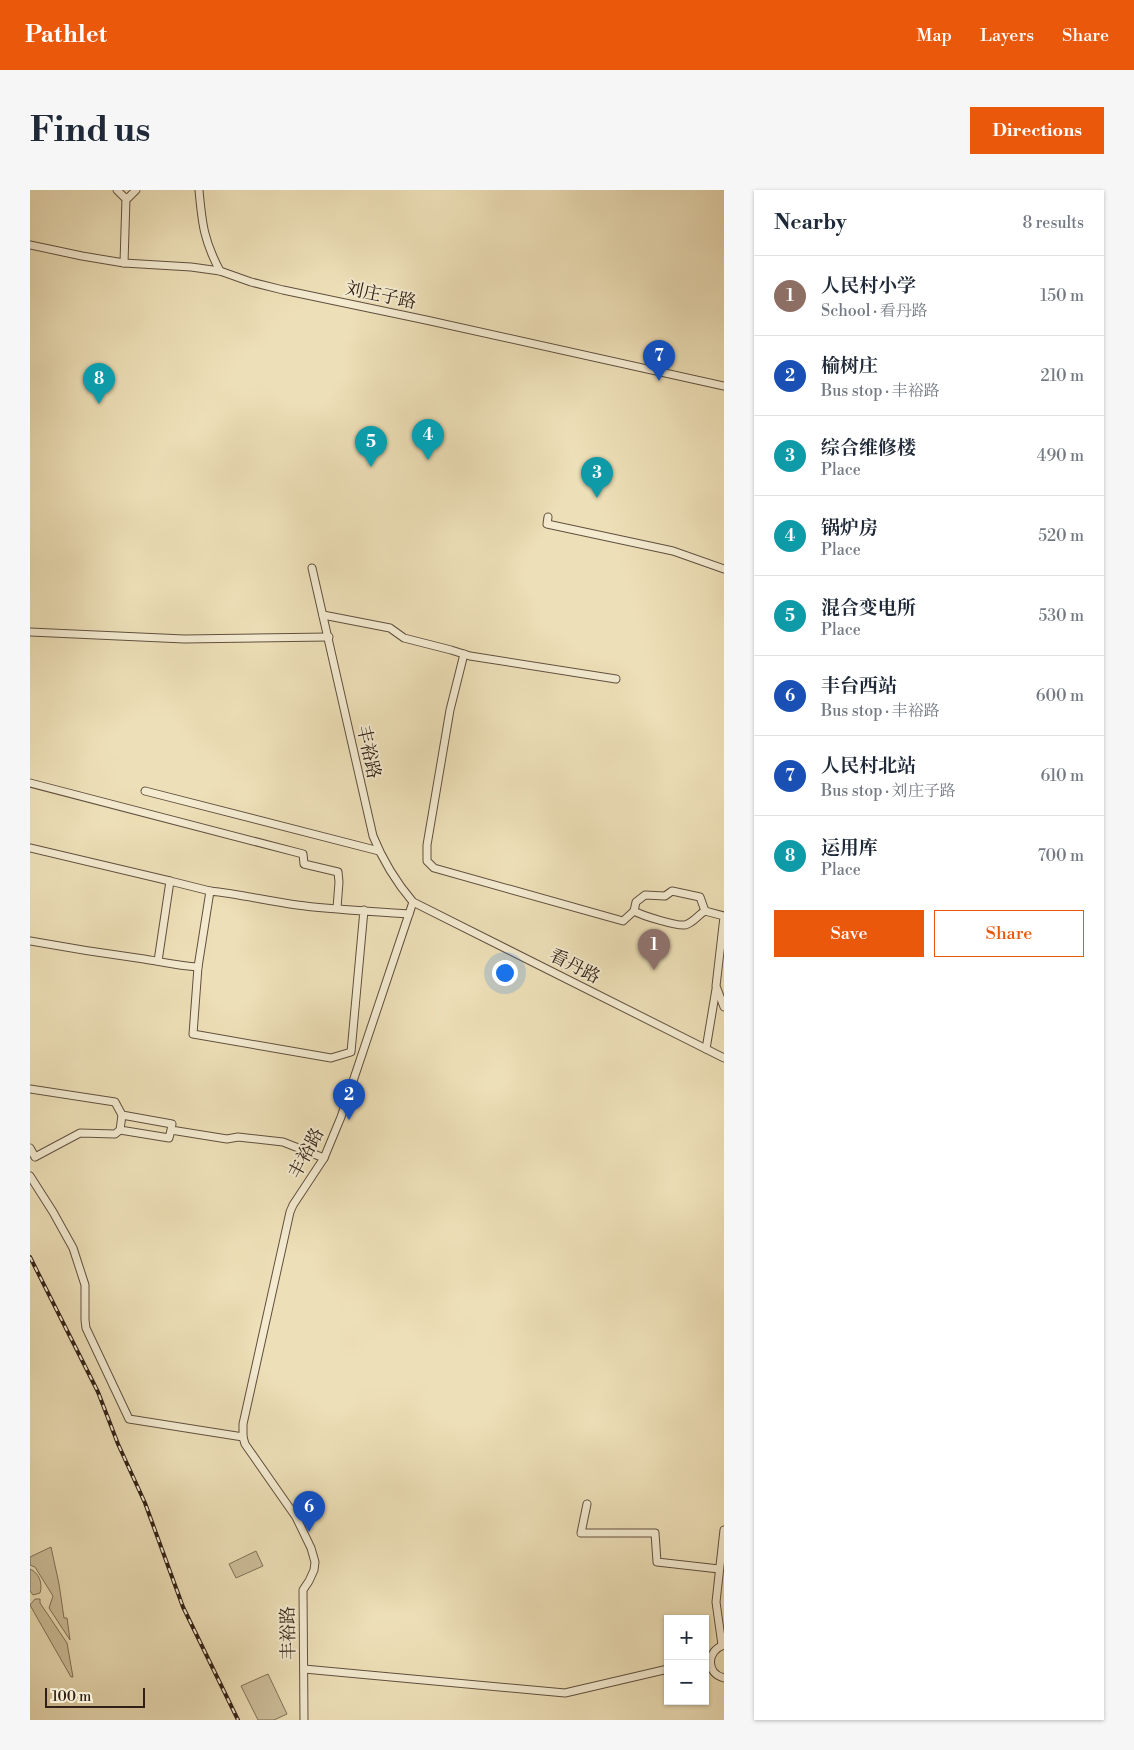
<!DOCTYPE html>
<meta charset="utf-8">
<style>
:root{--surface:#fff;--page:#f6f6f7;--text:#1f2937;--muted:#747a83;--line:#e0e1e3;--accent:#ea580c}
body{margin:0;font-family:"Libre Bodoni","Noto Serif SC",serif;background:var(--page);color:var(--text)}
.controls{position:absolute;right:15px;bottom:15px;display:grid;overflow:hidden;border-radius:0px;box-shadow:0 1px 4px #0004}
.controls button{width:45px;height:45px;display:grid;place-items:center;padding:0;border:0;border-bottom:1px solid var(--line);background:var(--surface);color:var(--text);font:25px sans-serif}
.scale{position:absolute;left:15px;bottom:12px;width:100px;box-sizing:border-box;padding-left:5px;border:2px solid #312015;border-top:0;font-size:14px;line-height:18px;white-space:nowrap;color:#312015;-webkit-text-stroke:4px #f3ead0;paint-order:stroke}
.you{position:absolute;left:474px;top:782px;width:18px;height:18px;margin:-12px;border:4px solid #fff;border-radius:50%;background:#1a73e8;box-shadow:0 0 0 8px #1a73e833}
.badge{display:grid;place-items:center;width:32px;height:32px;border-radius:50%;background:var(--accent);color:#fff;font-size:16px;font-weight:700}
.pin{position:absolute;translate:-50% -41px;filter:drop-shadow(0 1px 2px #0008)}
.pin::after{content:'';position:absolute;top:26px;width:18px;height:15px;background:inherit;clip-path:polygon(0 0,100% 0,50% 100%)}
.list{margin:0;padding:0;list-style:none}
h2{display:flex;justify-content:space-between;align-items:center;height:65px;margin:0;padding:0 20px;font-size:21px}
h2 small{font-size:16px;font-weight:400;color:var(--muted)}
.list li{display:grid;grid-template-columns:32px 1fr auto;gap:15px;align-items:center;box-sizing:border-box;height:80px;padding:0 20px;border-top:1px solid var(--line)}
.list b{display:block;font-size:19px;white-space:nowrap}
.list p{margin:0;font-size:16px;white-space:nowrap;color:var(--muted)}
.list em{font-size:16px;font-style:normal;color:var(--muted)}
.actions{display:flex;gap:10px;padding:15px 20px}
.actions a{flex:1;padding:11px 0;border:1px solid var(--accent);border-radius:0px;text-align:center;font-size:18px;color:var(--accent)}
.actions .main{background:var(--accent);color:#fff}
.map{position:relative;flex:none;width:694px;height:1530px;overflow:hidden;border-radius:0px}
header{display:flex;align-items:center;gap:30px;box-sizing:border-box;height:70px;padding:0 25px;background:var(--accent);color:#fff}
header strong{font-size:24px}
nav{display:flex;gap:28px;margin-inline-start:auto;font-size:18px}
.intro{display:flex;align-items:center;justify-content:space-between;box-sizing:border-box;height:120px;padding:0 30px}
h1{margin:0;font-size:35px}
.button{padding:12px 22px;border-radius:0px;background:var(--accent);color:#fff;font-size:18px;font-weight:700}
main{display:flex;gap:30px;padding:0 30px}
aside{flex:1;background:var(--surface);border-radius:0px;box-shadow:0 1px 4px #0004}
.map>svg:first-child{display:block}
.grass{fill:#cdbf9b;stroke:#7f7058}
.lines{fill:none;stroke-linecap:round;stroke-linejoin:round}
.minor-casing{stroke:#60503e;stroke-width:9}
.minor{stroke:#f3ead0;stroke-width:7}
.rail-casing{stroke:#312015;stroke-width:4}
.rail{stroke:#f3ead0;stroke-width:2;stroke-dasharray:5.5;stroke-linecap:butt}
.labels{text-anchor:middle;stroke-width:4;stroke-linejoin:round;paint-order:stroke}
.street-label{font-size:18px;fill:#312015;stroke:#f3ead0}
</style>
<header>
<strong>Pathlet</strong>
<nav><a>Map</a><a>Layers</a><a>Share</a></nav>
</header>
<div class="intro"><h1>Find us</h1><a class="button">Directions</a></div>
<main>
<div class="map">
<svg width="694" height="1530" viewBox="0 0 694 1530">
<rect width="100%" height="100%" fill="#eddfb7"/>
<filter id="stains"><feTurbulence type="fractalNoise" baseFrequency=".004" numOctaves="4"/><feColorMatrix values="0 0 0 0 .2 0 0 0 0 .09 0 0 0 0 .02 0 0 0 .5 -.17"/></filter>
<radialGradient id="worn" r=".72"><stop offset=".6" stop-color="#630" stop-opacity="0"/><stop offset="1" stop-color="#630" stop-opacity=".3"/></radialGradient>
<g class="grass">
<path d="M21,1357L29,1394L34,1428H37L40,1450L19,1418L23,1406L5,1377L0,1375V1367Z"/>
<path d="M226,1361L233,1376L206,1388L199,1374Z"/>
<path d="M0,1379C9,1383 13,1393 10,1403L3,1405L0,1401Z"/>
<path d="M5,1409H10V1413L37,1453L43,1487H41L5,1424L0,1415Z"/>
<path d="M238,1484L257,1524L244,1530H228L211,1496Z"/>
</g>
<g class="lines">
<g class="minor-casing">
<g id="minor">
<path d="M87,0L94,7L98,8L106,0"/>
<path d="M169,0C172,34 174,51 190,81"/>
<path d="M0,55L52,66L94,73L161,77L190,81L221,92L253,100L396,130L694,196"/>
<path d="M94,73L96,8"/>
<path d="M518,327L517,334L643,361L694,379"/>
<path d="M282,378L343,646C353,671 366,692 383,712L694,868"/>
<path d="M293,425L360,438L374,448L421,460L440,466L586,489"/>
<path d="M0,442L154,449L299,447"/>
<path d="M434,464L420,520L397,655V671L404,678L593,731L604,721C613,726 646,736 655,735C663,733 668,725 675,721L694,726"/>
<path d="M0,593L273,664L274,674L308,682L309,692L307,718"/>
<path d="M115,601L349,661"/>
<path d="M0,658L140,691"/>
<path d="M334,720L321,862L301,868L163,844L168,777L180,701C209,704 238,711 267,715C304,720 342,721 379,724"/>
<path d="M604,721L606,712L615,705L635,706L642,701L670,707L675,721"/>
<path d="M694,727L686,796L694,817"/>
<path d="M0,751C38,758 76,764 114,769C132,772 150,776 168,777"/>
<path d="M128,771L140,691L180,701"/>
<path d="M676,859L686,799"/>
<path d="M0,899L85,912L92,925"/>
<path d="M141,940L139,948L90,940L92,925L142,934L141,940L197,949L208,947L253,952L294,968"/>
<path d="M0,958L5,967L50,943L85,944L90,940"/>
<path d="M0,986L23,1022L43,1058L55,1095V1130L56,1138L99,1229L213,1247"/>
<path d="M557,1314L551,1343H625L627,1372L689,1379"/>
<path d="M692,1455L686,1412L694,1340"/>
<path d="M694,1455C677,1460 675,1483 694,1488"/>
<path d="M274,1479L535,1503L638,1479"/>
<path d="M274,1530L273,1400L279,1391L284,1380L285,1372L281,1358L266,1327L215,1254L213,1247V1234L260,1022L263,1015L294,968L311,927L383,712"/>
</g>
</g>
<use href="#minor" class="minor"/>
<g class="rail-casing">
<path id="rail" d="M0,1067L68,1202L88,1254L115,1313L153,1417L208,1530"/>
</g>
<use href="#rail" class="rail"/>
</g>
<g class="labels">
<g class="street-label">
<text transform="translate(351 105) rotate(12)" y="6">刘庄子路</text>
<text transform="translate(339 562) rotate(78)" y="6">丰裕路</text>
<text transform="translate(545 776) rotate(27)" y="6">看丹路</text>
<text transform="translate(276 963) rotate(-62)" y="6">丰裕路</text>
<text transform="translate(258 1443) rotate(-91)" y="6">丰裕路</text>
</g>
</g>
<rect width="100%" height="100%" filter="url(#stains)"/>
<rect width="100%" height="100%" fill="url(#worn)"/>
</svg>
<div class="controls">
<button>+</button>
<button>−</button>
</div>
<div class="scale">100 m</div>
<div class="you"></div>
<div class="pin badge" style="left:624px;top:780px;background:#8d6e63">1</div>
<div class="pin badge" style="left:319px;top:930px;background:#1a4fb4">2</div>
<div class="pin badge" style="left:567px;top:308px;background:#0f9aa8">3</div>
<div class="pin badge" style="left:398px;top:270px;background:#0f9aa8">4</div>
<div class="pin badge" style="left:341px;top:277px;background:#0f9aa8">5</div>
<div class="pin badge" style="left:279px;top:1342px;background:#1a4fb4">6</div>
<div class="pin badge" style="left:629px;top:191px;background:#1a4fb4">7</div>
<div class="pin badge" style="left:69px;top:214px;background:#0f9aa8">8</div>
</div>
<aside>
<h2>Nearby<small>8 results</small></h2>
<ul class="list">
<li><span class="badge" style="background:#8d6e63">1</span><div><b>人民村小学</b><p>School · 看丹路</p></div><em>150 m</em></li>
<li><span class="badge" style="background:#1a4fb4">2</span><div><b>榆树庄</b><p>Bus stop · 丰裕路</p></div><em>210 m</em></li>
<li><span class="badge" style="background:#0f9aa8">3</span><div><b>综合维修楼</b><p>Place</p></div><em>490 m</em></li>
<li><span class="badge" style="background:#0f9aa8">4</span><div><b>锅炉房</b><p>Place</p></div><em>520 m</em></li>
<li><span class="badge" style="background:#0f9aa8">5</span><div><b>混合变电所</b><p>Place</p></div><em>530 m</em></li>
<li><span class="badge" style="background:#1a4fb4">6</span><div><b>丰台西站</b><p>Bus stop · 丰裕路</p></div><em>600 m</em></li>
<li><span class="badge" style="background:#1a4fb4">7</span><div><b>人民村北站</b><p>Bus stop · 刘庄子路</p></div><em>610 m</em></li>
<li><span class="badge" style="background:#0f9aa8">8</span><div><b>运用库</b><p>Place</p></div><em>700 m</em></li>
</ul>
<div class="actions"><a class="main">Save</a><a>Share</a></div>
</aside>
</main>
